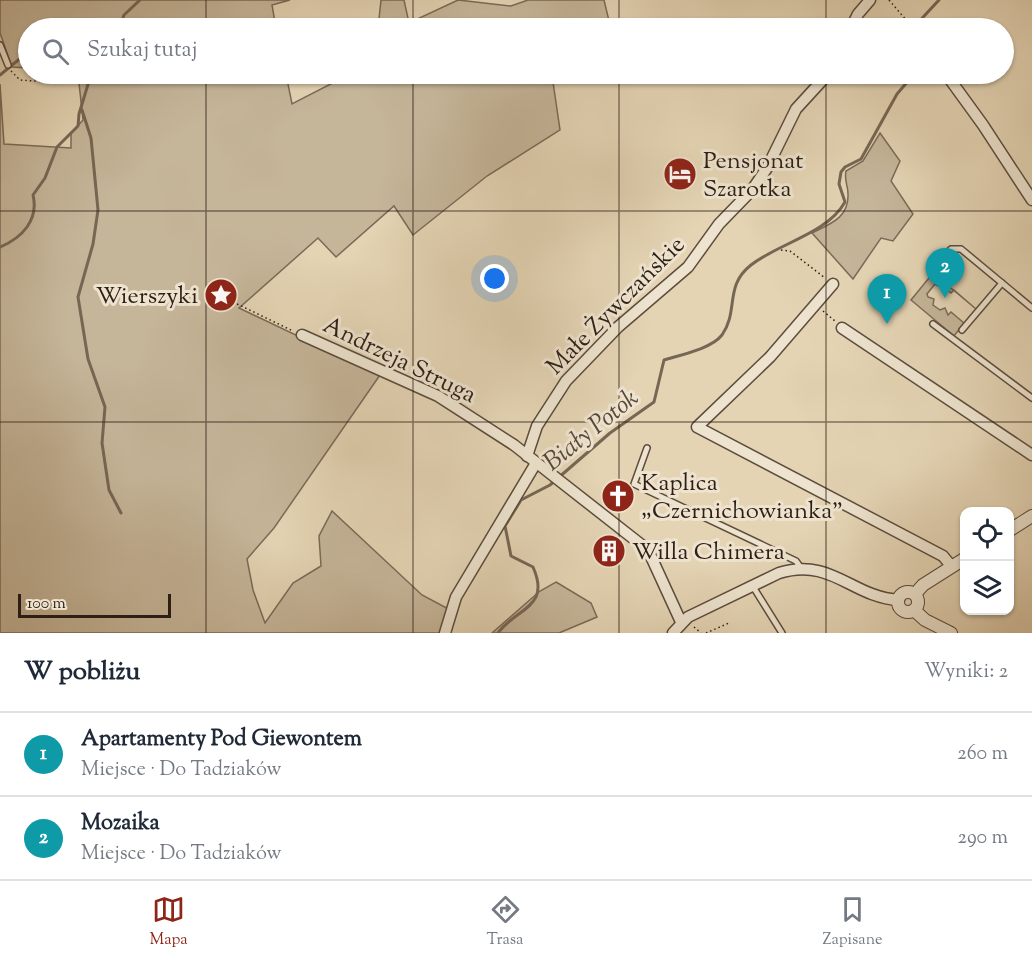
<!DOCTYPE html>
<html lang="pl">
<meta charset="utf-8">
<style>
:root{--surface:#fff;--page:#f6f6f7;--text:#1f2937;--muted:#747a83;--line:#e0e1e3;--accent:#8f2418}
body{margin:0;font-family:"Sorts Mill Goudy",serif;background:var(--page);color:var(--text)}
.controls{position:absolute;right:18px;bottom:18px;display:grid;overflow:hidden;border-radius:12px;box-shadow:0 2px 4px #0004}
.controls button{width:54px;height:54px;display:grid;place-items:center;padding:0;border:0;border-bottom:2px solid var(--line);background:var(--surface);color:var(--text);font:30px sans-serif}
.scale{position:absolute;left:18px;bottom:15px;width:153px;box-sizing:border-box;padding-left:6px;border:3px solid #2e1e16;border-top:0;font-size:16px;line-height:21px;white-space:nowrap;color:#2e1e16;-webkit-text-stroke:4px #ede3ce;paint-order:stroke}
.you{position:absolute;left:495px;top:279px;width:21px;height:21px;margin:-15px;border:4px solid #fff;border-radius:50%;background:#1a73e8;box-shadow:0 0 0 9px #1a73e833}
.badge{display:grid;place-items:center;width:39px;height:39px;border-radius:50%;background:var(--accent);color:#fff;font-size:20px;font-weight:700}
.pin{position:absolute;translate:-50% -50px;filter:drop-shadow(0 2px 3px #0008)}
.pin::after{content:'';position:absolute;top:32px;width:21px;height:18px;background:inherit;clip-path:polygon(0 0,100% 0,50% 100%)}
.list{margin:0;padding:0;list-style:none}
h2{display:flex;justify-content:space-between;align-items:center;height:78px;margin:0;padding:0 24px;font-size:26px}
h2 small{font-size:20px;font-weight:400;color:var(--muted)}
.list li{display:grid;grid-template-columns:39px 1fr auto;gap:18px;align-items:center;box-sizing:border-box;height:84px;padding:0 24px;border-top:2px solid var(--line)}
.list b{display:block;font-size:22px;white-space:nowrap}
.list p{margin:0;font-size:20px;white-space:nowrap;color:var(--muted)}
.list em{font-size:20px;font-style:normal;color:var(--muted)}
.icon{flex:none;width:33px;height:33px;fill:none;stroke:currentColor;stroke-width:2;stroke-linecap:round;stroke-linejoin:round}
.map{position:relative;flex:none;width:1032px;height:633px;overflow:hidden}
.search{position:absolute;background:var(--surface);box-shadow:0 2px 4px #0004;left:18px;right:18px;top:18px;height:66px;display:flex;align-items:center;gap:15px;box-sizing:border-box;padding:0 21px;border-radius:33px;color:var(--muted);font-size:22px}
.sheet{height:246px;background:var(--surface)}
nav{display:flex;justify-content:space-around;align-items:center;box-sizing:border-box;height:84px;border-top:2px solid var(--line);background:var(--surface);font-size:16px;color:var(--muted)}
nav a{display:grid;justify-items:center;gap:3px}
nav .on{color:var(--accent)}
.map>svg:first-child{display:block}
.green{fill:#c5b599;stroke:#7a6a58;stroke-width:1.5}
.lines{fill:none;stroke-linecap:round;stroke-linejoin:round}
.stream{stroke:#766654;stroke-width:3}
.service-casing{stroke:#5c4c3e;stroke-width:8}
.minor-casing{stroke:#5c4c3e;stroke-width:13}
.tertiary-casing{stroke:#5c4c3e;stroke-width:14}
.path{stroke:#2e1e16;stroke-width:1.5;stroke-dasharray:1.5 3;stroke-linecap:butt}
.service{stroke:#ede3ce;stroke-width:5}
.minor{stroke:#ede3ce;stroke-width:10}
.tertiary{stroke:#ede3ce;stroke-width:12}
.grid{fill:none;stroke:#2e1e16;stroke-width:1.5;stroke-opacity:0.55}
.labels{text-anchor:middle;stroke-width:6;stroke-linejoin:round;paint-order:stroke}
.poi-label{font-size:24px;fill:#2e1e16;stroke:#ede3ce;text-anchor:start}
.street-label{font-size:24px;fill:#2e1e16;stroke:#ede3ce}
.water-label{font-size:26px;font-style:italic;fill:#58483a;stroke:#ede3ce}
</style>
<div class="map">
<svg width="1032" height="633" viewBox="0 0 1032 633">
<rect width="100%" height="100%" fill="#e4d4b4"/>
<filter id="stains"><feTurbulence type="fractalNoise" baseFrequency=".00333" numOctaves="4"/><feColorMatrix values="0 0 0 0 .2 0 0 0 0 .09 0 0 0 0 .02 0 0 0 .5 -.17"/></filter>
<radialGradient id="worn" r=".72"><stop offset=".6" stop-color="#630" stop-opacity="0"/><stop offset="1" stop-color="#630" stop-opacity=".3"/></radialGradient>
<g class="green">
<path d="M0,0H290L272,5L276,28H28V68L12,67L0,33Z"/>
<path d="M381,0H404L409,23L458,0L511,6L528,0H604L610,25L600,28H378Z"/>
<path d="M78,74H286L292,104L350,74H569L553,82L560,130L487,176L413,235L394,206L336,257L318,238L239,308L380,375L274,528L247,559L253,590L265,623L293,583L321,566L319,536L332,511L422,595L454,612L448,633H0V84L4,144L71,148V133L83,120Z"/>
<path d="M880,133L900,161L891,181L913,214L893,241L881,238L853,279L812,233C830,224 849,218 848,194C848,185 844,181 846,171L863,161Z"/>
<path d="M933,273L976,309L954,290L951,293L940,284L939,286L935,284L927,294L928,297L934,299L933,305L940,310L945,308L948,315L951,312L964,323L954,336L911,300Z"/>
<path d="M556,582L591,603L597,617L559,633H492L540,591Z"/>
</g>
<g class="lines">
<g class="stream">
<path d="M119,28L124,15L140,0"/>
<path d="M913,28L939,0"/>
<path d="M0,75L28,52"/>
<path d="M82,110L91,138L98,210L93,244L78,297L88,359L105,407L102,443L109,490L121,513"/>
<path d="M0,247C22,238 39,220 33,195L45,178L57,147L78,126L79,114L89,81L84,74"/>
<path d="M498,633C517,607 551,608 533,567L511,556L505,526L521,500L550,485L610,433L654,402L664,360C680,355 711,349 722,335C739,311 724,286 751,265C779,243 827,234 845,202L839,184L841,172L845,167L861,159L897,94L914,74"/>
</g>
<g class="service-casing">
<g id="service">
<path d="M0,45L8,65"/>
<path d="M932,268L951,249H961L1032,308"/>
<path d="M933,324L1032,398"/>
<path d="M962,330L1002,283"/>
<path d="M647,448L634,484L796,561L801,568"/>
<path d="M752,585L782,633"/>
</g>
</g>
<g class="minor-casing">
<g id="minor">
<path d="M851,28L858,14L870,0"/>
<path d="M946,74L983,125L1032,200"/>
<path d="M833,284L770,357L697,427L943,556L952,567"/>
<path d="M842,328L1032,455"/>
<path d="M302,335L438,396L514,445L648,550L681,622"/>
<path d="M527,456L537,426L566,381L618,327L688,267L719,224L752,190L767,168L796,109L828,74"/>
<path d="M445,633L456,597L536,463"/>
<path d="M673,633L688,617L779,573C832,557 851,597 899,600"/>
</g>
</g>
<g class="tertiary-casing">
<g id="tertiary">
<path d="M1010,530L1032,516"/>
<circle cx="908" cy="602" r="10"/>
<path d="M915,594L923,585L964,559"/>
<path d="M914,610L925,620L951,633"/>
</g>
</g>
<g class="path">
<path d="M889,0L913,28"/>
<path d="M11,71L20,80L48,82"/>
<path d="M781,250L790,251L825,278"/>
<path d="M233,302L293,331"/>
<path d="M823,311L835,321"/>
<path d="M694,627L701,633"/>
<path d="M706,633L729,623"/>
</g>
<use href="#service" class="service"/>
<use href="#minor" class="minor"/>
<use href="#tertiary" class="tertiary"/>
</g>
<path class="grid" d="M206,0V28M413,0V28M619,0V28M826,0V28M206,74V633M413,74V633M619,74V633M826,74V633M0,211H1032M0,422H1032"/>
<defs>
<g id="hotel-disc" transform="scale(1.725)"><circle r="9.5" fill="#8f2418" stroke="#ede3ce"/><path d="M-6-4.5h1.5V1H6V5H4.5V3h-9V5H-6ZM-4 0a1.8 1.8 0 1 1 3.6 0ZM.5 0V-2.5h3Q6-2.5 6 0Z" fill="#fff"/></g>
<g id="sight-disc" transform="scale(1.725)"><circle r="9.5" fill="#8f2418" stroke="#ede3ce"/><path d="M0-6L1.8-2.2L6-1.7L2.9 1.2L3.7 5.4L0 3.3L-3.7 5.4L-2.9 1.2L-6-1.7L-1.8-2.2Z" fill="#fff"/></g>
<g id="church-disc" transform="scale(1.725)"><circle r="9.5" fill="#8f2418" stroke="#ede3ce"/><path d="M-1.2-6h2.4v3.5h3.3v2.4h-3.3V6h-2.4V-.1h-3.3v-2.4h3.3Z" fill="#fff"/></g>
<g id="building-disc" transform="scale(1.725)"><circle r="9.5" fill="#8f2418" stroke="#ede3ce"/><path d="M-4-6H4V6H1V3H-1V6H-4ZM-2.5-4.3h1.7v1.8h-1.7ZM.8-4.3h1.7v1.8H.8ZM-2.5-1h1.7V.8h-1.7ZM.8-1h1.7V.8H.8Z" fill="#fff"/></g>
</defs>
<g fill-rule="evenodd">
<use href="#hotel-disc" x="680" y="174"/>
<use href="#sight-disc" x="221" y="295"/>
<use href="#church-disc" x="618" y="496"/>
<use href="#building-disc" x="609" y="551"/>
</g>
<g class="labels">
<g class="poi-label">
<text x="703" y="168">Pensjonat<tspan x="703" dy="28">Szarotka</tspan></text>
<text x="198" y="303" text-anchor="end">Wierszyki</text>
<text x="641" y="490">Kaplica<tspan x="641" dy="28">„Czernichowianka"</tspan></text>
<text x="632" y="559">Willa Chimera</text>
</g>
<g class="street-label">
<text transform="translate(615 305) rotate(-45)" y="8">Małe Żywczańskie</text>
<text transform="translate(400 359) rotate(26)" y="8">Andrzeja Struga</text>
</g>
<g class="water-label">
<text transform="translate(590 429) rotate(-39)" y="9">Biały Potok</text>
</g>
</g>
<rect width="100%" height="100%" filter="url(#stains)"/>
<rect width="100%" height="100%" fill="url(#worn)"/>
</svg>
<div class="controls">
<button><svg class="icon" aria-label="locate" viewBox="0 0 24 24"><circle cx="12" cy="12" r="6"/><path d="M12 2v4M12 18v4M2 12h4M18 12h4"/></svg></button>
<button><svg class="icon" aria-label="layers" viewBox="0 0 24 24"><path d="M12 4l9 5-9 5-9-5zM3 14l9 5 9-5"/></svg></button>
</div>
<div class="scale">100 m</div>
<div class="you"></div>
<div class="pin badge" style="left:887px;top:324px;background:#0f9aa8">1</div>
<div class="pin badge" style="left:945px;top:298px;background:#0f9aa8">2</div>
<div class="search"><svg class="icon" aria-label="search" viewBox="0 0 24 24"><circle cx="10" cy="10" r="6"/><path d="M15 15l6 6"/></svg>Szukaj tutaj</div>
</div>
<section class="sheet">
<h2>W pobliżu<small>Wyniki: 2</small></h2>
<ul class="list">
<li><span class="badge" style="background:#0f9aa8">1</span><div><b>Apartamenty Pod Giewontem</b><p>Miejsce · Do Tadziaków</p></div><em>260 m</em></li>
<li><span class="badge" style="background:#0f9aa8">2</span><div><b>Mozaika</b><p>Miejsce · Do Tadziaków</p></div><em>290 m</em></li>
</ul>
</section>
<nav>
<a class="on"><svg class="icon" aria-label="map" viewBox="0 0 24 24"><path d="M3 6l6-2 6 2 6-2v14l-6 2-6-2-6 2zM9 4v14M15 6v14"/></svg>Mapa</a>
<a><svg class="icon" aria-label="directions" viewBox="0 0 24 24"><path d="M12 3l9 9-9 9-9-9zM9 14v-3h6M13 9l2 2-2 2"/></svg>Trasa</a>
<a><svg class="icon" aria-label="saved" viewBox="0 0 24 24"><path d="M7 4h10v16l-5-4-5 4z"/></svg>Zapisane</a>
</nav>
